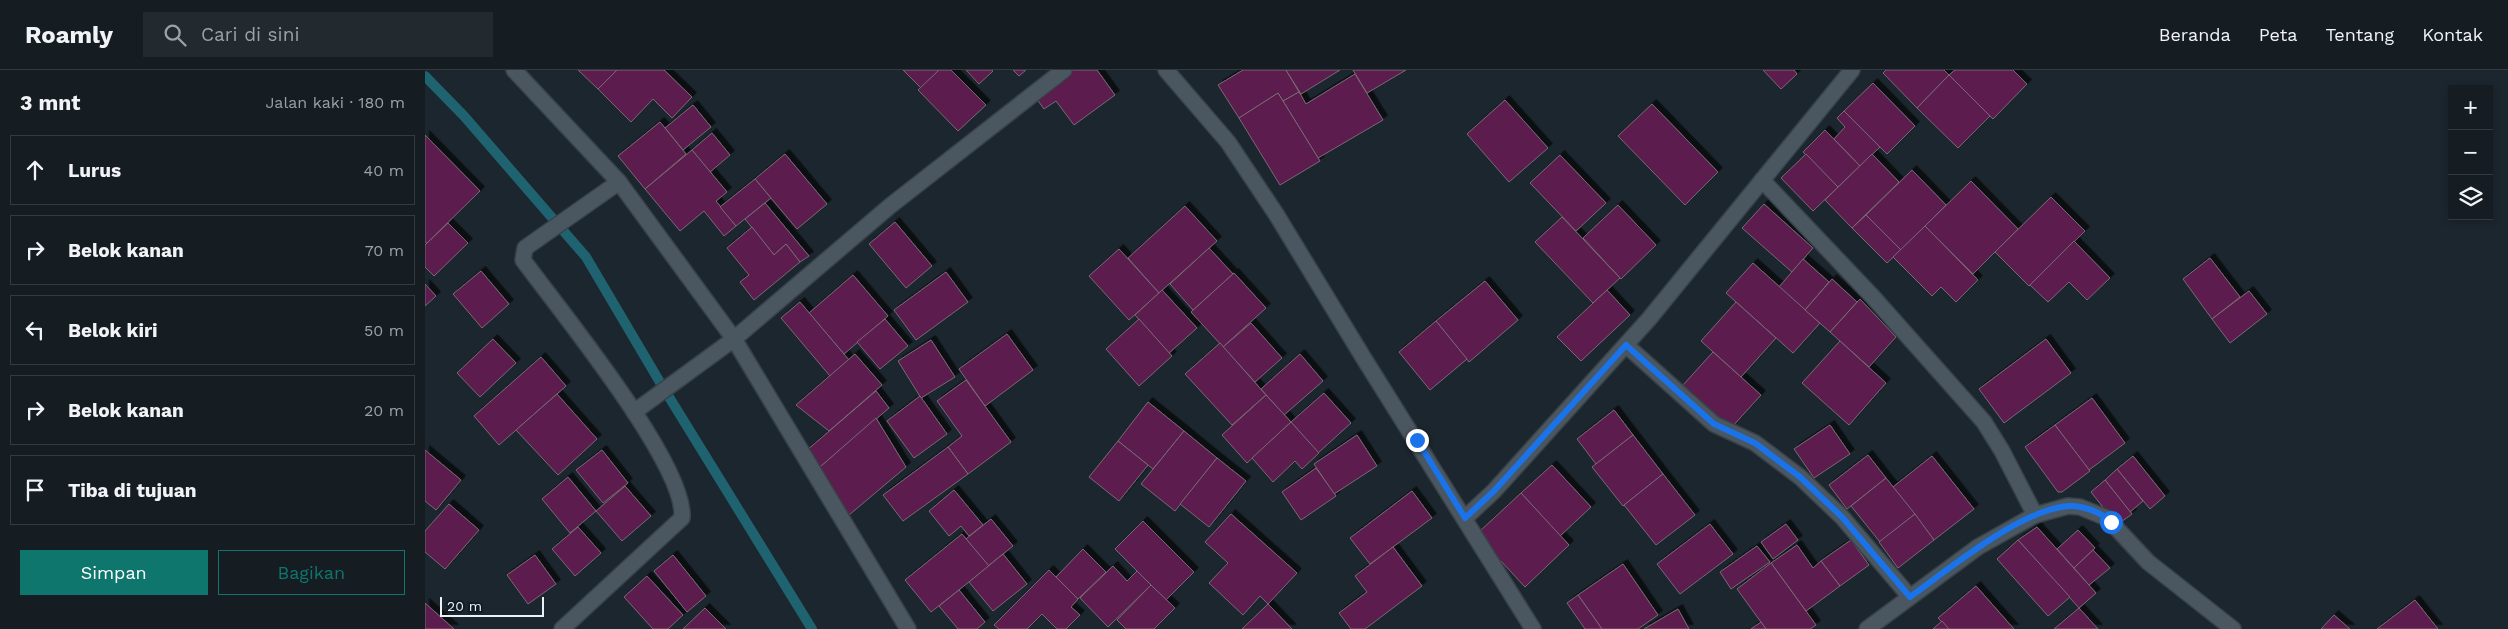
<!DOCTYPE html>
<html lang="id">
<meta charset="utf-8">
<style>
:root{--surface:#151c22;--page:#22292f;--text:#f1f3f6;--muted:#9da1a5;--line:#343a40;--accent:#0f766e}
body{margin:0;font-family:"Work Sans",sans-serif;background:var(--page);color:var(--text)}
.controls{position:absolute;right:15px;top:15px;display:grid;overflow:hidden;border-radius:0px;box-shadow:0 2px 8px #0003}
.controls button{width:45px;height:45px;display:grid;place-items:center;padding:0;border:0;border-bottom:1px solid var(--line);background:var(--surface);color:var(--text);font:25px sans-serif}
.scale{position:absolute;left:15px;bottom:12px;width:104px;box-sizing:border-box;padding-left:5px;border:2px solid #eaf1f7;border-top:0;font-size:14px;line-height:18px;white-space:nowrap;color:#eaf1f7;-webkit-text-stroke:4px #121c24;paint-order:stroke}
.stop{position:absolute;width:15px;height:15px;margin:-11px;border:4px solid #1a73e8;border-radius:50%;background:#fff}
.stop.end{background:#1a73e8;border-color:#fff;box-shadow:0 1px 5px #0008}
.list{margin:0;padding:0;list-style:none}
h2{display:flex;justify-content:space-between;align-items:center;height:65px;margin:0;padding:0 20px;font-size:21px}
h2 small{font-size:16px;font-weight:400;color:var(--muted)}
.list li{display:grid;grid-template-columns:32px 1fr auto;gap:15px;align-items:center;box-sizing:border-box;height:70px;margin:0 10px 10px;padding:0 10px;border:1px solid var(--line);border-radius:0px}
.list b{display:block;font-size:19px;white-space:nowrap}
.list em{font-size:16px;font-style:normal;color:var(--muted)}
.actions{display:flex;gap:10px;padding:15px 20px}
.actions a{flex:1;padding:11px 0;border:1px solid var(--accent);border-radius:0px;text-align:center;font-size:18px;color:var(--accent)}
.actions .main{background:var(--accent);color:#fff}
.icon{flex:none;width:28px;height:28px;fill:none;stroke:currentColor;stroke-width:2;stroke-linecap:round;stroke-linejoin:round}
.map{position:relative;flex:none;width:2083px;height:559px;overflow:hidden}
header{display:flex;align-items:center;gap:30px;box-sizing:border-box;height:70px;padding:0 25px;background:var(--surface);border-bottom:1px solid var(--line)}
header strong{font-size:24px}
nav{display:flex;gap:28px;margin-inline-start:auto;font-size:18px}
.search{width:350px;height:45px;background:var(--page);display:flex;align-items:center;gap:12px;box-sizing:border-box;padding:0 18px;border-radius:0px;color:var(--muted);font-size:19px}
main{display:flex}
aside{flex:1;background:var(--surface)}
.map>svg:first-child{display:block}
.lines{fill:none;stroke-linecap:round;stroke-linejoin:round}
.stream{stroke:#1f6370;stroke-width:10}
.building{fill:#5b1a4e;stroke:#786b74;filter:url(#shadow)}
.street-casing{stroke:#384148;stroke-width:18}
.secondary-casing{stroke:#384148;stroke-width:18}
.street{stroke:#4b5760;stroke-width:15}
.secondary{stroke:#4b5760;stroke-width:15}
.route{stroke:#1a73e8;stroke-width:6}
</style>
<header>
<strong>Roamly</strong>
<div class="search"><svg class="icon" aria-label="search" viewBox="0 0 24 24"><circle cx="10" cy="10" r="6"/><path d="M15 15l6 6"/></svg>Cari di sini</div>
<nav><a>Beranda</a><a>Peta</a><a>Tentang</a><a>Kontak</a></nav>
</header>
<main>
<aside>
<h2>3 mnt<small>Jalan kaki · 180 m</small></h2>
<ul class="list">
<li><svg class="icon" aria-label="ahead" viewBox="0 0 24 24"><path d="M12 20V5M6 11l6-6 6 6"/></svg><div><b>Lurus</b></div><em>40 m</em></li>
<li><svg class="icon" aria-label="right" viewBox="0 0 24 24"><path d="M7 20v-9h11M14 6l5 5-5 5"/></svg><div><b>Belok kanan</b></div><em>70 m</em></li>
<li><svg class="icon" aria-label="left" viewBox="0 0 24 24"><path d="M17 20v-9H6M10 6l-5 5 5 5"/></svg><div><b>Belok kiri</b></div><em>50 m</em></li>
<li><svg class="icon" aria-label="right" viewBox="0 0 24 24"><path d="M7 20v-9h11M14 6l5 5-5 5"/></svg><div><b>Belok kanan</b></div><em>20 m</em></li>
<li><svg class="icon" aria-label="arrive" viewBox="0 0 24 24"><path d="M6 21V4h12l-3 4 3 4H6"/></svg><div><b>Tiba di tujuan</b></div></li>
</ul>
<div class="actions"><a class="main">Simpan</a><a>Bagikan</a></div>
</aside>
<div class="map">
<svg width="2083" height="559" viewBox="0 0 2083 559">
<defs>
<filter id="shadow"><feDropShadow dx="4.5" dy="-4.5" stdDeviation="0" flood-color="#0009"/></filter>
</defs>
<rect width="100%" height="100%" fill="#1c262e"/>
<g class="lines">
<path class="stream" d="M0,6L39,46L161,187L236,314L387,559"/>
</g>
<g class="building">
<path d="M153,0H192L173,19Z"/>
<path d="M192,0H239L267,27L247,48L228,29L206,52L173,19Z"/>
<path d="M478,0H514L496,18Z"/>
<path d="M514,0H526L561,35L533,61L493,20Z"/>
<path d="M541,0H567L568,1L554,14Z"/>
<path d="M588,0H601L594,6Z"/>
<path d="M643,0H672L690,25L649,55L631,31L619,39L609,25Z"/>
<path d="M818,0H861L874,22L858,31L853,23L814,48L793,15Z"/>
<path d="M861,0H915L876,24Z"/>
<path d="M928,0H981L942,23Z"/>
<path d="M1338,0H1369L1372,4L1356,19Z"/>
<path d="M1461,0H1519L1524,5L1492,38L1458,3Z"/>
<path d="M1530,0H1588L1602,14L1568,49L1524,5Z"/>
<path d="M930,4L958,50L893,88L858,31L874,22L881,34Z"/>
<path d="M1524,5L1565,46L1533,78L1492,38Z"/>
<path d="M1448,13L1490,56L1462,84L1419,41Z"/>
<path d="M853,23L895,91L855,115L814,48Z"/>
<path d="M1080,30L1123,78L1084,112L1042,64Z"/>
<path d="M1227,34L1293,102L1260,135L1193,66Z"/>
<path d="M268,35L286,57L258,80L240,58Z"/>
<path d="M1419,41L1455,77L1435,96L1409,69L1420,57L1412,48Z"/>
<path d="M235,52L261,84L220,119L193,86Z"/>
<path d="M1400,60L1435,96L1413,117L1378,82Z"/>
<path d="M287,63L305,85L285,102L267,80Z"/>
<path d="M0,65L55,121L2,173L0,172Z"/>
<path d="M267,80L302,122L291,131L311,156L299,166L279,141L255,161L220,119Z"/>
<path d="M360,84L402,134L372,159L330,109Z"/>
<path d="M1381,84L1413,117L1388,141L1356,108Z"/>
<path d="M1447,84L1474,112L1427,158L1400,130Z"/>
<path d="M1135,85L1181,133L1151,161L1105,113Z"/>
<path d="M1487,100L1521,135L1476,180L1441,145Z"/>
<path d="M330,109L346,128L311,156L295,137Z"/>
<path d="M1546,111L1593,159L1548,204L1500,156Z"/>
<path d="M1626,127L1660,161L1604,216L1570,182Z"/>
<path d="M340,133L369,168L384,186L375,192L361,174L349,185L320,149Z"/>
<path d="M1339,134L1388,178L1367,202L1317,158Z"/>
<path d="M1193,135L1231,175L1196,209L1158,168Z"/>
<path d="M760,136L792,171L734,223L703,188Z"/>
<path d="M1441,145L1476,180L1462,193L1427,158Z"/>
<path d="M1137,147L1195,208L1168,233L1110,172Z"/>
<path d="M470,152L507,196L481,218L444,174Z"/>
<path d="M23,153L43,173L9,206L0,197V175Z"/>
<path d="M1500,156L1553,210L1531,232L1516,217L1507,226L1468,187Z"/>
<path d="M327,157L349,185L361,174L375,192L329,230L315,212L324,205L302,178Z"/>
<path d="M1649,171L1685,208L1662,230L1644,212L1623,232L1605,215Z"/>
<path d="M784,178L808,204L768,240L745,214Z"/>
<path d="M694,179L734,223L704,250L664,206Z"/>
<path d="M1785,188L1815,227L1787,249L1758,209Z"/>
<path d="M1378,189L1404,212L1380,240L1354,217Z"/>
<path d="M1328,193L1395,253L1368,283L1301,223Z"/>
<path d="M56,201L84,234L57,258L28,224Z"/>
<path d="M521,202L543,232L491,270L469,240Z"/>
<path d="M809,203L841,238L798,277L766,242Z"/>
<path d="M428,205L463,246L419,284L384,243Z"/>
<path d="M1407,209L1432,232L1405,262L1380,240Z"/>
<path d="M1060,211L1093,250L1044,292L1011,251Z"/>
<path d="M0,214L11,226L0,236Z"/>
<path d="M737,220L772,258L744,283L710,245Z"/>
<path d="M1182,220L1205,245L1156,291L1132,267Z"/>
<path d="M1824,221L1842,244L1805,273L1787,249Z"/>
<path d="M1435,229L1471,267L1444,297L1405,262Z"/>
<path d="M375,232L424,290L405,306L356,248Z"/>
<path d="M1311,232L1351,268L1316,307L1276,271Z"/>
<path d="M460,249L483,276L455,299L432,272Z"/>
<path d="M714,249L747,286L714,316L681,279Z"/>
<path d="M1011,251L1042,289L1005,320L974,282Z"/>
<path d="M826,253L857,288L830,312L798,277Z"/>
<path d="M582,264L608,300L560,336L534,299Z"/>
<path d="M68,269L91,293L55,327L32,303Z"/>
<path d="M1621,269L1646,303L1579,353L1554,319Z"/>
<path d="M506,270L530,307L496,328L473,291Z"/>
<path d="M1415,271L1461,313L1424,355L1377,313Z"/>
<path d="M795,273L841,325L807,355L760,304Z"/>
<path d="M1288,282L1336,325L1306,358L1258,315Z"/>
<path d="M430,284L457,315L404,361L371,335Z"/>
<path d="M875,284L898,311L859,345L836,319Z"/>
<path d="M116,287L141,316L74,375L49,346Z"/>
<path d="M541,310L586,372L543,404L523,377L537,366L512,331Z"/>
<path d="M451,321L464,338L395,397L381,381Z"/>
<path d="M899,323L926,353L893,383L866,352Z"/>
<path d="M132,324L172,369L133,405L91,360Z"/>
<path d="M841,325L866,352L822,393L797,365Z"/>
<path d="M495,326L522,364L489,388L462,351Z"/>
<path d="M1667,328L1700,373L1664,400L1630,355Z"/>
<path d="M723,332L759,361L728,399L693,371Z"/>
<path d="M1189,340L1208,365L1171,394L1152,369Z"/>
<path d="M451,348L481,397L424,445L395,397Z"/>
<path d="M866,352L894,383L877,399L870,391L848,412L827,388Z"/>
<path d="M1405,355L1425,384L1389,408L1369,379Z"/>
<path d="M1630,355L1665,401L1637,422H1633L1600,377Z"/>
<path d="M759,361L792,388L750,441L716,414Z"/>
<path d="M932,365L952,396L909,424L889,394Z"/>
<path d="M1208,365L1238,404L1198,436L1167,397Z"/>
<path d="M693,371L723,395L694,431L664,407Z"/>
<path d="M523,377L543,404L478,451L458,425Z"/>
<path d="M0,380L36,410L11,440L0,431Z"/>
<path d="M177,380L203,413L178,433L151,400Z"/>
<path d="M1443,385L1461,408L1422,439L1404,415Z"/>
<path d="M1507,386L1549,439L1509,470L1468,417Z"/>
<path d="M1708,386L1740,426L1725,439L1692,399Z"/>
<path d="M792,388L821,411L784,457L755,434Z"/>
<path d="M1127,395L1166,437L1135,466L1096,423Z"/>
<path d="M891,398L911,426L876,450L857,422Z"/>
<path d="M1692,399L1718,431L1705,442L1680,410Z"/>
<path d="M1238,404L1270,445L1231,475L1199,435Z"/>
<path d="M143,407L171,441L145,463L117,429Z"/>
<path d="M1461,408L1490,444L1455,472L1426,436Z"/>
<path d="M1680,410L1707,444L1692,455L1666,422Z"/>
<path d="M200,416L226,446L197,471L171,441Z"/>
<path d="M529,420L558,455L544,466L536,456L524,466L504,441Z"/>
<path d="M987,421L1007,448L945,494L925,468Z"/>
<path d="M1096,423L1144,475L1100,517L1063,477L1055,461Z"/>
<path d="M24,434L54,460L20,499L0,482V461Z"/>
<path d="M806,444L872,503L843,534L835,526L818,545L784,513L803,493L780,472Z"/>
<path d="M1490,444L1509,470L1473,498L1454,472Z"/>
<path d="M566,449L588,476L563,496L541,469Z"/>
<path d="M718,451L769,502L741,530L690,479Z"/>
<path d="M1285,454L1308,484L1255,524L1232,494Z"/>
<path d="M1361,454L1373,470L1348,489L1336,472Z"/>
<path d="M153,457L176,483L150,506L127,479Z"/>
<path d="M1612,457L1671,523L1654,538L1593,470Z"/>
<path d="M1653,460L1670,478L1649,498L1632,479Z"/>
<path d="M537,464L564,496L506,542L480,510Z"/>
<path d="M1426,470L1444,495L1415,516L1396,491Z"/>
<path d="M1593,470L1645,527L1623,546L1572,489Z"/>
<path d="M1372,475L1388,498L1396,491L1415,516L1381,541L1346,493Z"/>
<path d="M1332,476L1345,492L1306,519L1295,502Z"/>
<path d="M968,477L997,516L940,559H926L914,543L942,522L930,506Z"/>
<path d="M658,479L681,502L653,529L631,507Z"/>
<path d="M1668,480L1685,498L1664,515L1649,498Z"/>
<path d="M578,484L602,514L568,541L544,512Z"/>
<path d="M110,485L131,514L103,534L82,505Z"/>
<path d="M248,485L281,526L262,542L229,501Z"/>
<path d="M1346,493L1391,555L1385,559H1341L1312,519Z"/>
<path d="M1198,494L1233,545L1213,559H1177L1153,525Z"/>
<path d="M688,496L702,511L712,501L726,515L683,557L655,528Z"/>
<path d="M624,500L653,529L646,537L655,545L641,559H632L617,544L602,559H574L569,555Z"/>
<path d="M222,506L258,545L243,559H228L199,527Z"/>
<path d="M726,515L750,538L729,559H701L692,550Z"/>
<path d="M1551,516L1589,559H1524L1513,548Z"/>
<path d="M534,520L560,552L552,559H533L514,536Z"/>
<path d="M1153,525L1177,559H1160L1142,533Z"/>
<path d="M1990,530L2013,559H1952Z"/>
<path d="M0,533L29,559H0Z"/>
<path d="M843,534L867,559H817Z"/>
<path d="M280,538L301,559H258Z"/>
<path d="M1654,538L1673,559H1629Z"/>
<path d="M1253,539L1264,559H1219Z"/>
<path d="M1909,545L1925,559H1896Z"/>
<path d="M1517,551L1524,559H1508Z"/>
<path d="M1336,552L1341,559H1326Z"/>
</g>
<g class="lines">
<g class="street-casing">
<g id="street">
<path d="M741,0L803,72L851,144L938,287L1108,559"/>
<path d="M1337,110L1448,227L1559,352L1577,381L1610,445"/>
<path d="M1201,275L1289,354L1330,373L1375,407L1417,447L1485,527"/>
<path d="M209,342L309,269L465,136L639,0"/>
<path d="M1040,448L1069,421L1224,249L1427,0"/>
<path d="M137,559L257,448C262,395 133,238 98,190L100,178L194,112"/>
<path d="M1442,559L1553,477L1610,445L1643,436L1655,437L1682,448L1723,492L1808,559"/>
</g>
</g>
<g class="secondary-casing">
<path id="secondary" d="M89,0L194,112L309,269L483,559"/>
</g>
<use href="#street" class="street"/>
<use href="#secondary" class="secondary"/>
</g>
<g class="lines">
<path class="route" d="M992,370L1040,448L1069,421L1201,275L1289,354L1330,373L1375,407L1417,447L1485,527C1524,499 1595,440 1643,436C1657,435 1676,442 1686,452"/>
</g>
</svg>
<div class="controls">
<button>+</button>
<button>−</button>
<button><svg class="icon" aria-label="layers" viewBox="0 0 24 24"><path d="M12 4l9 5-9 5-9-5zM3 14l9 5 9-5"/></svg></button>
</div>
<div class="scale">20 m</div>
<div class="stop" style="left:1686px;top:452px"></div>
<div class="stop end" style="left:992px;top:370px"></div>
</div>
</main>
